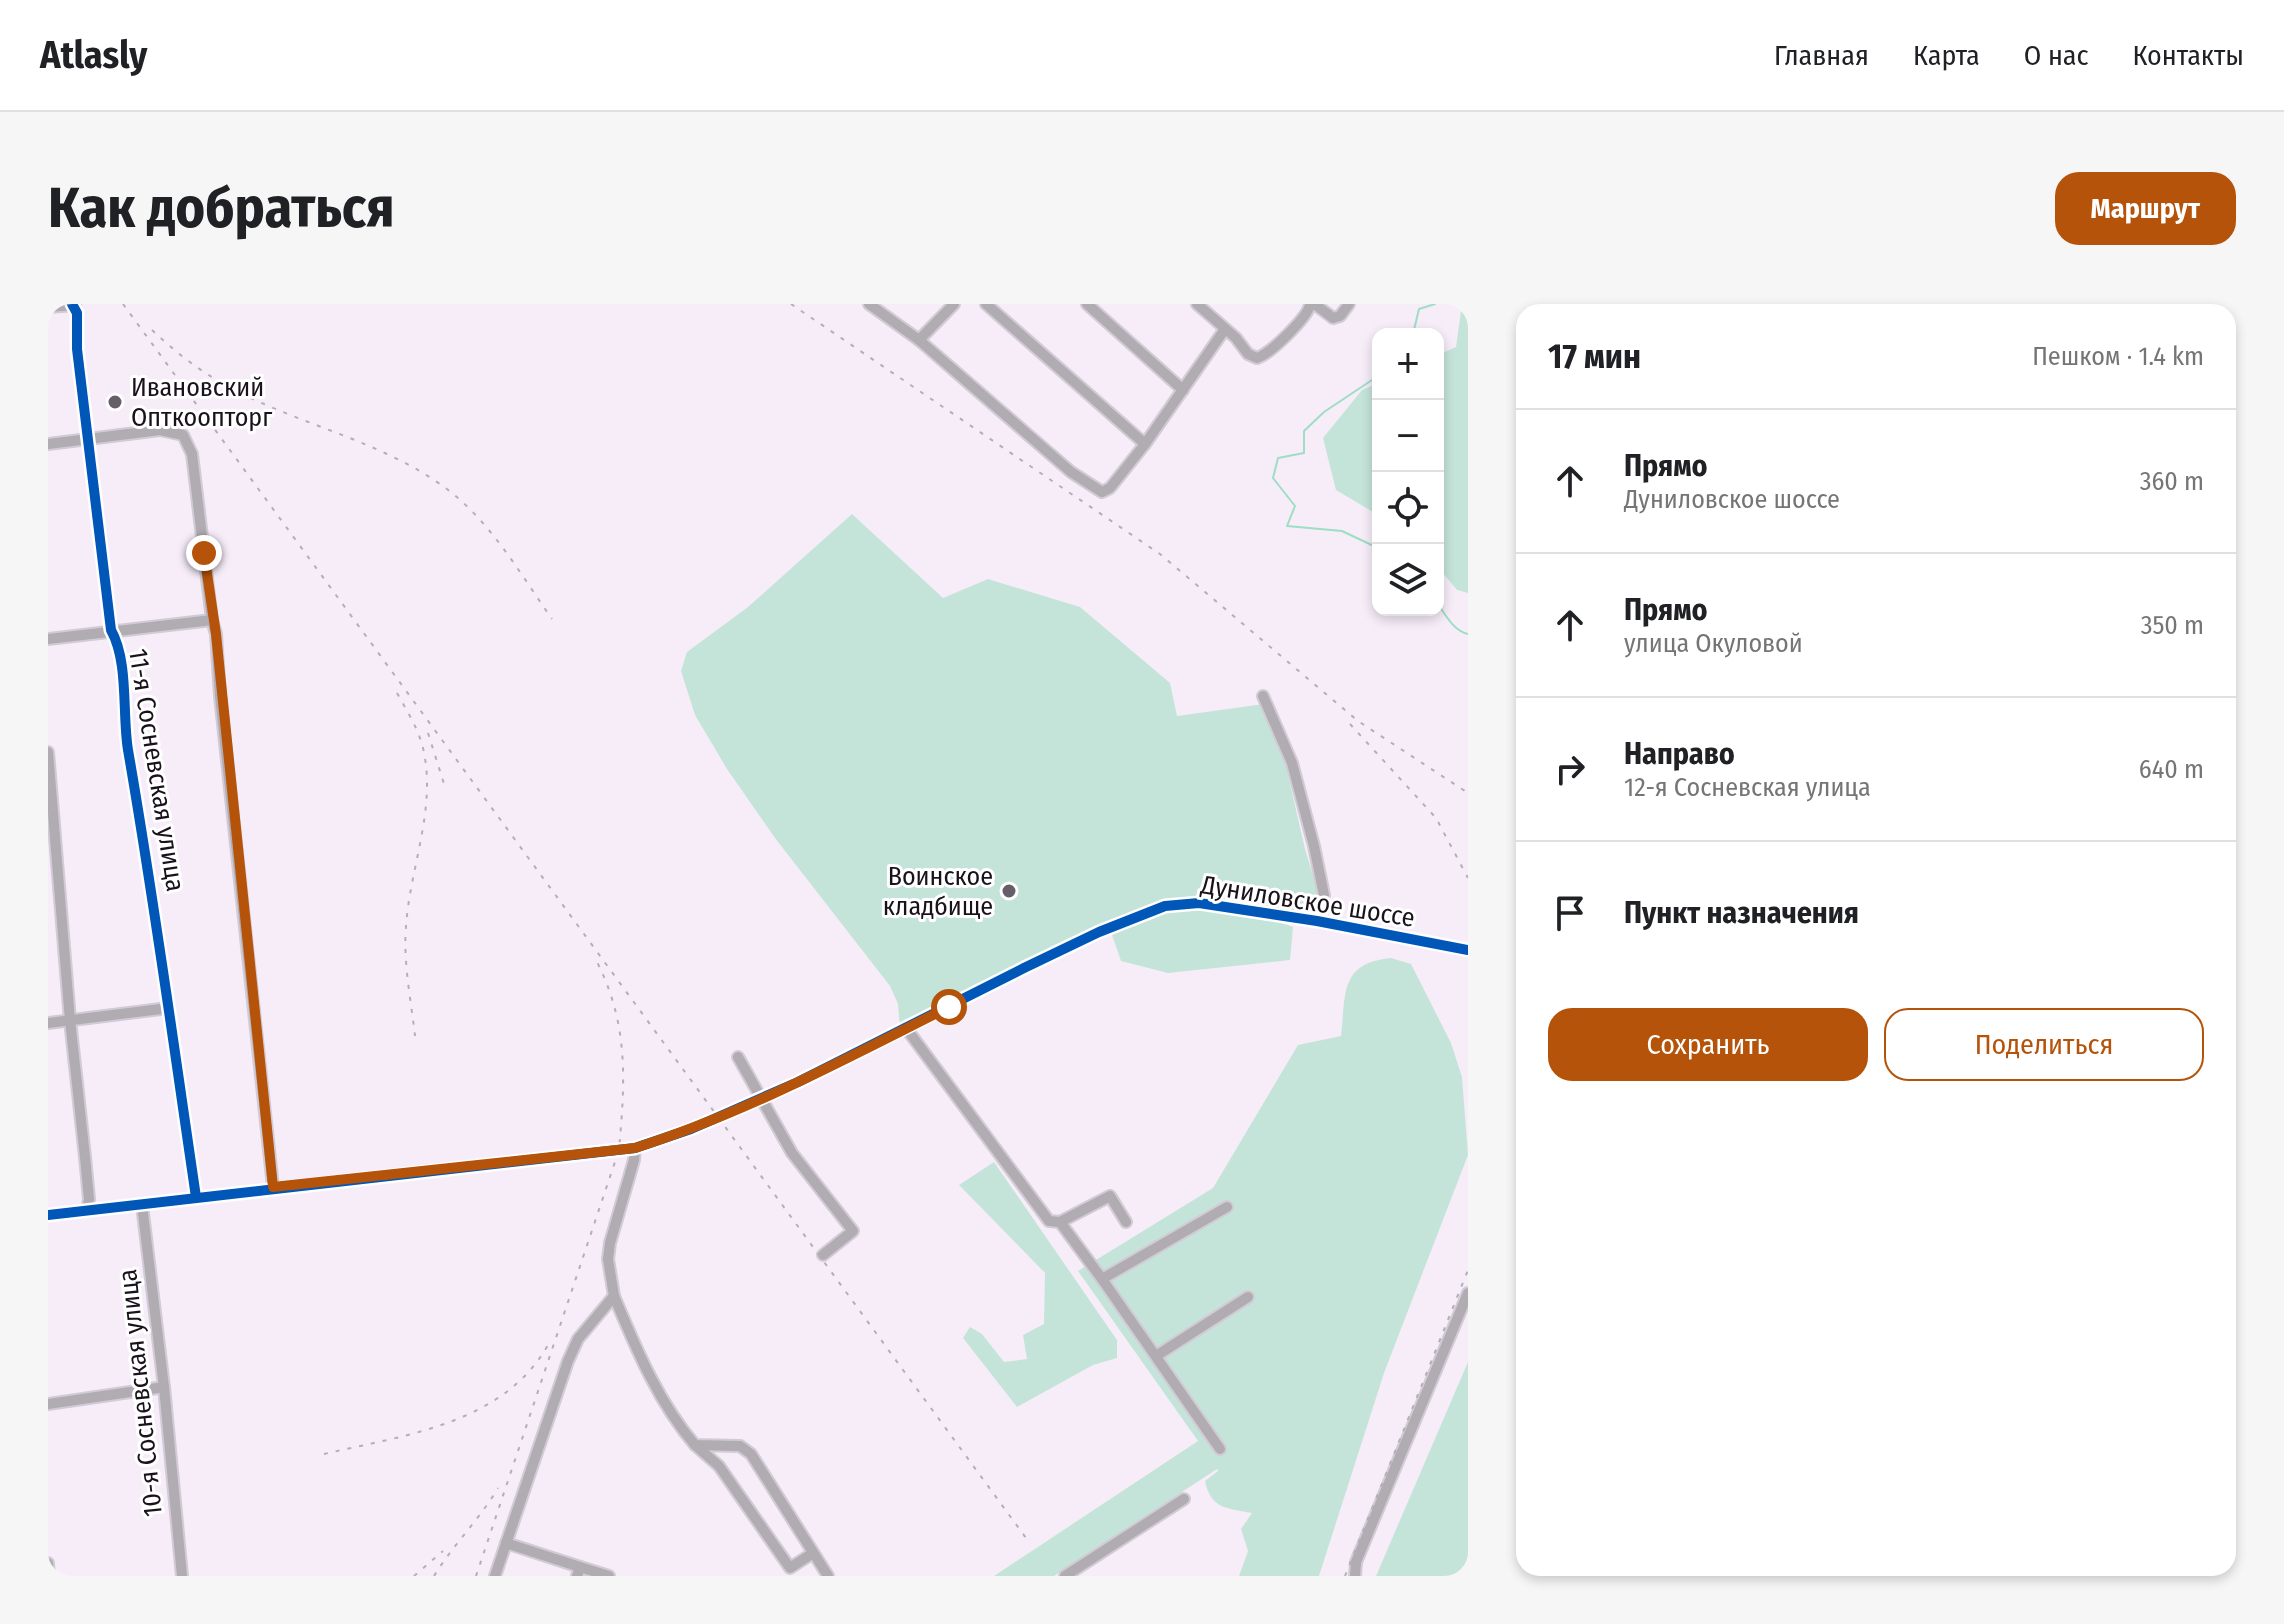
<!DOCTYPE html>
<html lang="ru">
<meta charset="utf-8">
<style>
:root{--surface:#fff;--page:#f6f6f6;--text:#202124;--muted:#757577;--line:#e0e0e0;--accent:#b45309}
body{margin:0;font-family:"Fira Sans Condensed",sans-serif;background:var(--page);color:var(--text)}
.controls{position:absolute;right:24px;top:24px;display:grid;overflow:hidden;border-radius:16px;box-shadow:0 4px 12px #0003}
.controls button{width:72px;height:72px;display:grid;place-items:center;padding:0;border:0;border-bottom:2px solid var(--line);background:var(--surface);color:var(--text);font:40px sans-serif}
.stop{position:absolute;width:24px;height:24px;margin:-18px;border:6px solid #b45309;border-radius:50%;background:#fff}
.stop.end{background:#b45309;border-color:#fff;box-shadow:0 2px 8px #0008}
.list{margin:0;padding:0;list-style:none}
h2{display:flex;justify-content:space-between;align-items:center;height:104px;margin:0;padding:0 32px;font-size:34px}
h2 small{font-size:26px;font-weight:400;color:var(--muted)}
.list li{display:grid;grid-template-columns:52px 1fr auto;gap:24px;align-items:center;box-sizing:border-box;height:144px;padding:0 32px;border-top:2px solid var(--line)}
.list b{display:block;font-size:30px;white-space:nowrap}
.list p{margin:0;font-size:26px;white-space:nowrap;color:var(--muted)}
.list em{font-size:26px;font-style:normal;color:var(--muted)}
.actions{display:flex;gap:16px;padding:24px 32px}
.actions a{flex:1;padding:18px 0;border:2px solid var(--accent);border-radius:24px;text-align:center;font-size:28px;color:var(--accent)}
.actions .main{background:var(--accent);color:#fff}
.icon{flex:none;width:44px;height:44px;fill:none;stroke:currentColor;stroke-width:2;stroke-linecap:round;stroke-linejoin:round}
.map{position:relative;flex:none;width:1420px;height:1272px;overflow:hidden;border-radius:24px}
header{display:flex;align-items:center;gap:48px;box-sizing:border-box;height:112px;padding:0 40px;background:var(--surface);border-bottom:2px solid var(--line)}
header strong{font-size:38px}
nav{display:flex;gap:44px;margin-inline-start:auto;font-size:28px}
.intro{display:flex;align-items:center;justify-content:space-between;box-sizing:border-box;height:192px;padding:0 48px}
h1{margin:0;font-size:56px}
.button{padding:20px 36px;border-radius:24px;background:var(--accent);color:#fff;font-size:28px;font-weight:700}
main{display:flex;gap:48px;padding:0 48px}
aside{flex:1;background:var(--surface);border-radius:24px;box-shadow:0 4px 12px #0003}
.map>svg:first-child{display:block}
.green{fill:#c5e4d9}
.lines{fill:none;stroke-linecap:round;stroke-linejoin:round}
.stream{stroke:#9ddec4;stroke-width:2}
.minor-casing{stroke:#d2cbd5;stroke-width:14}
.minor{stroke:#b0acb1;stroke-width:10}
.rail{stroke:#b4aeb6;stroke-width:2;stroke-dasharray:4 8;stroke-linecap:butt}
.cycleway-casing{stroke:#fff;stroke-width:15}
.cycleway{stroke:#0057b8;stroke-width:10}
.route{stroke:#b45309;stroke-width:10}
.poi-dot{fill:#665f69;stroke:#fff;stroke-width:3}
.labels{text-anchor:middle;stroke-width:6;stroke-linejoin:round;paint-order:stroke}
.poi-label{font-size:26px;fill:#19121b;stroke:#fff;text-anchor:start}
.street-label{font-size:26px;fill:#19121b;stroke:#fff}
</style>
<header>
<strong>Atlasly</strong>
<nav><a>Главная</a><a>Карта</a><a>О нас</a><a>Контакты</a></nav>
</header>
<div class="intro"><h1>Как добраться</h1><a class="button">Маршрут</a></div>
<main>
<div class="map">
<svg width="1420" height="1272" viewBox="0 0 1420 1272">
<rect width="100%" height="100%" fill="#f6edf9"/>
<g class="green">
<path d="M1414,0H1420V289L1409,286L1390,263V51L1408,43Z"/>
<path d="M1330,79V211L1288,186L1275,134L1314,86Z"/>
<path d="M804,210L895,294L940,275L1032,303L1122,379L1129,412L1216,400L1238,462L1257,545L1271,591L1254,614L1130,596L1102,602L951,673L852,724L850,700L842,682L727,534L679,465L647,411L633,367L639,348L700,303Z"/>
<path d="M1125,605C1161,606 1212,610 1245,623L1242,656L1120,669L1073,657L1063,628Z"/>
<path d="M1343,654L1363,660L1403,739L1414,773L1420,851L1336,1069L1271,1272H1191L1200,1247L1193,1225L1204,1209C1180,1204 1163,1206 1157,1177L1170,1167L1169,1165L1006,1272H946L1150,1137L1030,967L1165,884L1250,741L1293,732C1298,690 1291,659 1343,654Z"/>
<path d="M946,858L1069,1036V1054L1045,1061L969,1103L915,1034L922,1023L934,1030L956,1058L979,1055L975,1031L996,1020L997,969L911,881Z"/>
<path d="M1420,1058V1272H1328Z"/>
</g>
<g class="lines">
<g class="stream">
<path d="M1365,30L1371,5L1387,0"/>
<path d="M1330,72L1276,108L1256,127V149L1230,154L1225,174L1247,202L1239,222L1294,227L1330,244"/>
<path d="M1390,300C1398,312 1406,327 1420,330"/>
</g>
<g class="minor-casing">
<g id="minor">
<path d="M24,0L29,9V45L63,326C81,358 74,410 80,446C106,595 126,744 148,893"/>
<path d="M821,0L871,36L1023,168L1054,188L1062,184L1097,140L1177,25"/>
<path d="M938,0L1097,140"/>
<path d="M1039,0L1135,86"/>
<path d="M1149,0L1188,34L1200,50L1209,54C1222,50 1259,14 1262,1"/>
<path d="M1262,1H1268L1285,14L1292,12L1301,0"/>
<path d="M0,3L27,1"/>
<path d="M871,36L906,0"/>
<path d="M0,140L112,126L135,131L144,150L164,316L168,330L172,392L225,883"/>
<path d="M0,335L164,316"/>
<path d="M1215,392L1244,459L1266,542L1276,591L1269,617"/>
<path d="M0,448L22,716L37,853L41,895L39,907"/>
<path d="M0,719L121,704"/>
<path d="M858,724L1001,917L1012,918L1062,892L1078,918"/>
<path d="M690,753L744,849L805,927L775,951"/>
<path d="M94,901L116,1083L134,1272"/>
<path d="M0,911L587,844L643,825L750,778L976,664L1051,628L1117,602L1151,599L1269,617L1420,646"/>
<path d="M1012,918L1054,975L1179,903"/>
<path d="M1054,975L1172,1145"/>
<path d="M566,992C588,1044 610,1098 647,1141L692,1142L703,1150L780,1272"/>
<path d="M1108,1052L1200,993"/>
<path d="M0,1100L116,1083"/>
<path d="M647,1141L671,1162L742,1264L765,1249"/>
<path d="M458,1239L532,1263L529,1272"/>
<path d="M0,1259L1,1272"/>
<path d="M532,1263L561,1272"/>
<path d="M447,1272L520,1057L530,1035L566,992L560,955L562,939L586,856L587,844"/>
<path d="M1017,1272L1136,1195"/>
<path d="M1307,1272L1308,1258L1420,989"/>
</g>
</g>
<use href="#minor" class="minor"/>
<g class="rail">
<path d="M75,0L978,1234"/>
<path d="M743,0L1112,250L1310,417L1420,489"/>
<path d="M104,26C123,44 144,61 167,75C238,118 323,132 392,180C440,213 471,268 504,315"/>
<path d="M349,389C359,407 370,424 375,444C389,504 362,563 358,622C355,658 363,696 367,732"/>
<path d="M1302,420L1388,514L1420,574"/>
<path d="M380,429L397,483"/>
<path d="M276,1150C357,1131 457,1120 501,1039"/>
<path d="M366,1272L395,1247"/>
<path d="M386,1272C405,1241 431,1216 450,1184"/>
<path d="M428,1272L571,846C577,778 581,721 549,658"/>
<path d="M1297,1272L1420,966"/>
</g>
<g class="cycleway-casing">
<g id="cycleway">
<path d="M24,0L29,9V45L63,326C81,358 74,410 80,446C106,595 126,744 148,893"/>
<path d="M0,911L587,844L643,825L750,778L976,664L1051,628L1117,602L1151,599L1269,617L1420,646"/>
</g>
</g>
<use href="#cycleway" class="cycleway"/>
</g>
<g class="lines">
<path class="route" d="M156,249L168,330L225,883L587,844C697,809 799,754 901,703"/>
</g>
<g class="poi-dot">
<circle cx="67" cy="98" r="8"/>
<circle cx="961" cy="587" r="8"/>
</g>
<g class="labels">
<g class="poi-label">
<text x="83" y="92">Ивановский<tspan x="83" dy="30">Опткоопторг</tspan></text>
<text x="945" y="581" text-anchor="end">Воинское<tspan x="945" dy="30">кладбище</tspan></text>
</g>
<g class="street-label">
<text transform="translate(109 466) rotate(81)" y="9">11-я Сосневская улица</text>
<text transform="translate(1260 597) rotate(9)" y="9">Дуниловское шоссе</text>
<text transform="translate(92 1089) rotate(-96)" y="9">10-я Сосневская улица</text>
</g>
</g>
</svg>
<div class="controls">
<button>+</button>
<button>−</button>
<button><svg class="icon" aria-label="locate" viewBox="0 0 24 24"><circle cx="12" cy="12" r="6"/><path d="M12 2v4M12 18v4M2 12h4M18 12h4"/></svg></button>
<button><svg class="icon" aria-label="layers" viewBox="0 0 24 24"><path d="M12 4l9 5-9 5-9-5zM3 14l9 5 9-5"/></svg></button>
</div>
<div class="stop" style="left:901px;top:703px"></div>
<div class="stop end" style="left:156px;top:249px"></div>
</div>
<aside>
<h2>17 мин<small>Пешком · 1.4 km</small></h2>
<ul class="list">
<li><svg class="icon" aria-label="ahead" viewBox="0 0 24 24"><path d="M12 20V5M6 11l6-6 6 6"/></svg><div><b>Прямо</b><p>Дуниловское шоссе</p></div><em>360 m</em></li>
<li><svg class="icon" aria-label="ahead" viewBox="0 0 24 24"><path d="M12 20V5M6 11l6-6 6 6"/></svg><div><b>Прямо</b><p>улица Окуловой</p></div><em>350 m</em></li>
<li><svg class="icon" aria-label="right" viewBox="0 0 24 24"><path d="M7 20v-9h11M14 6l5 5-5 5"/></svg><div><b>Направо</b><p>12-я Сосневская улица</p></div><em>640 m</em></li>
<li><svg class="icon" aria-label="arrive" viewBox="0 0 24 24"><path d="M6 21V4h12l-3 4 3 4H6"/></svg><div><b>Пункт назначения</b></div></li>
</ul>
<div class="actions"><a class="main">Сохранить</a><a>Поделиться</a></div>
</aside>
</main>
